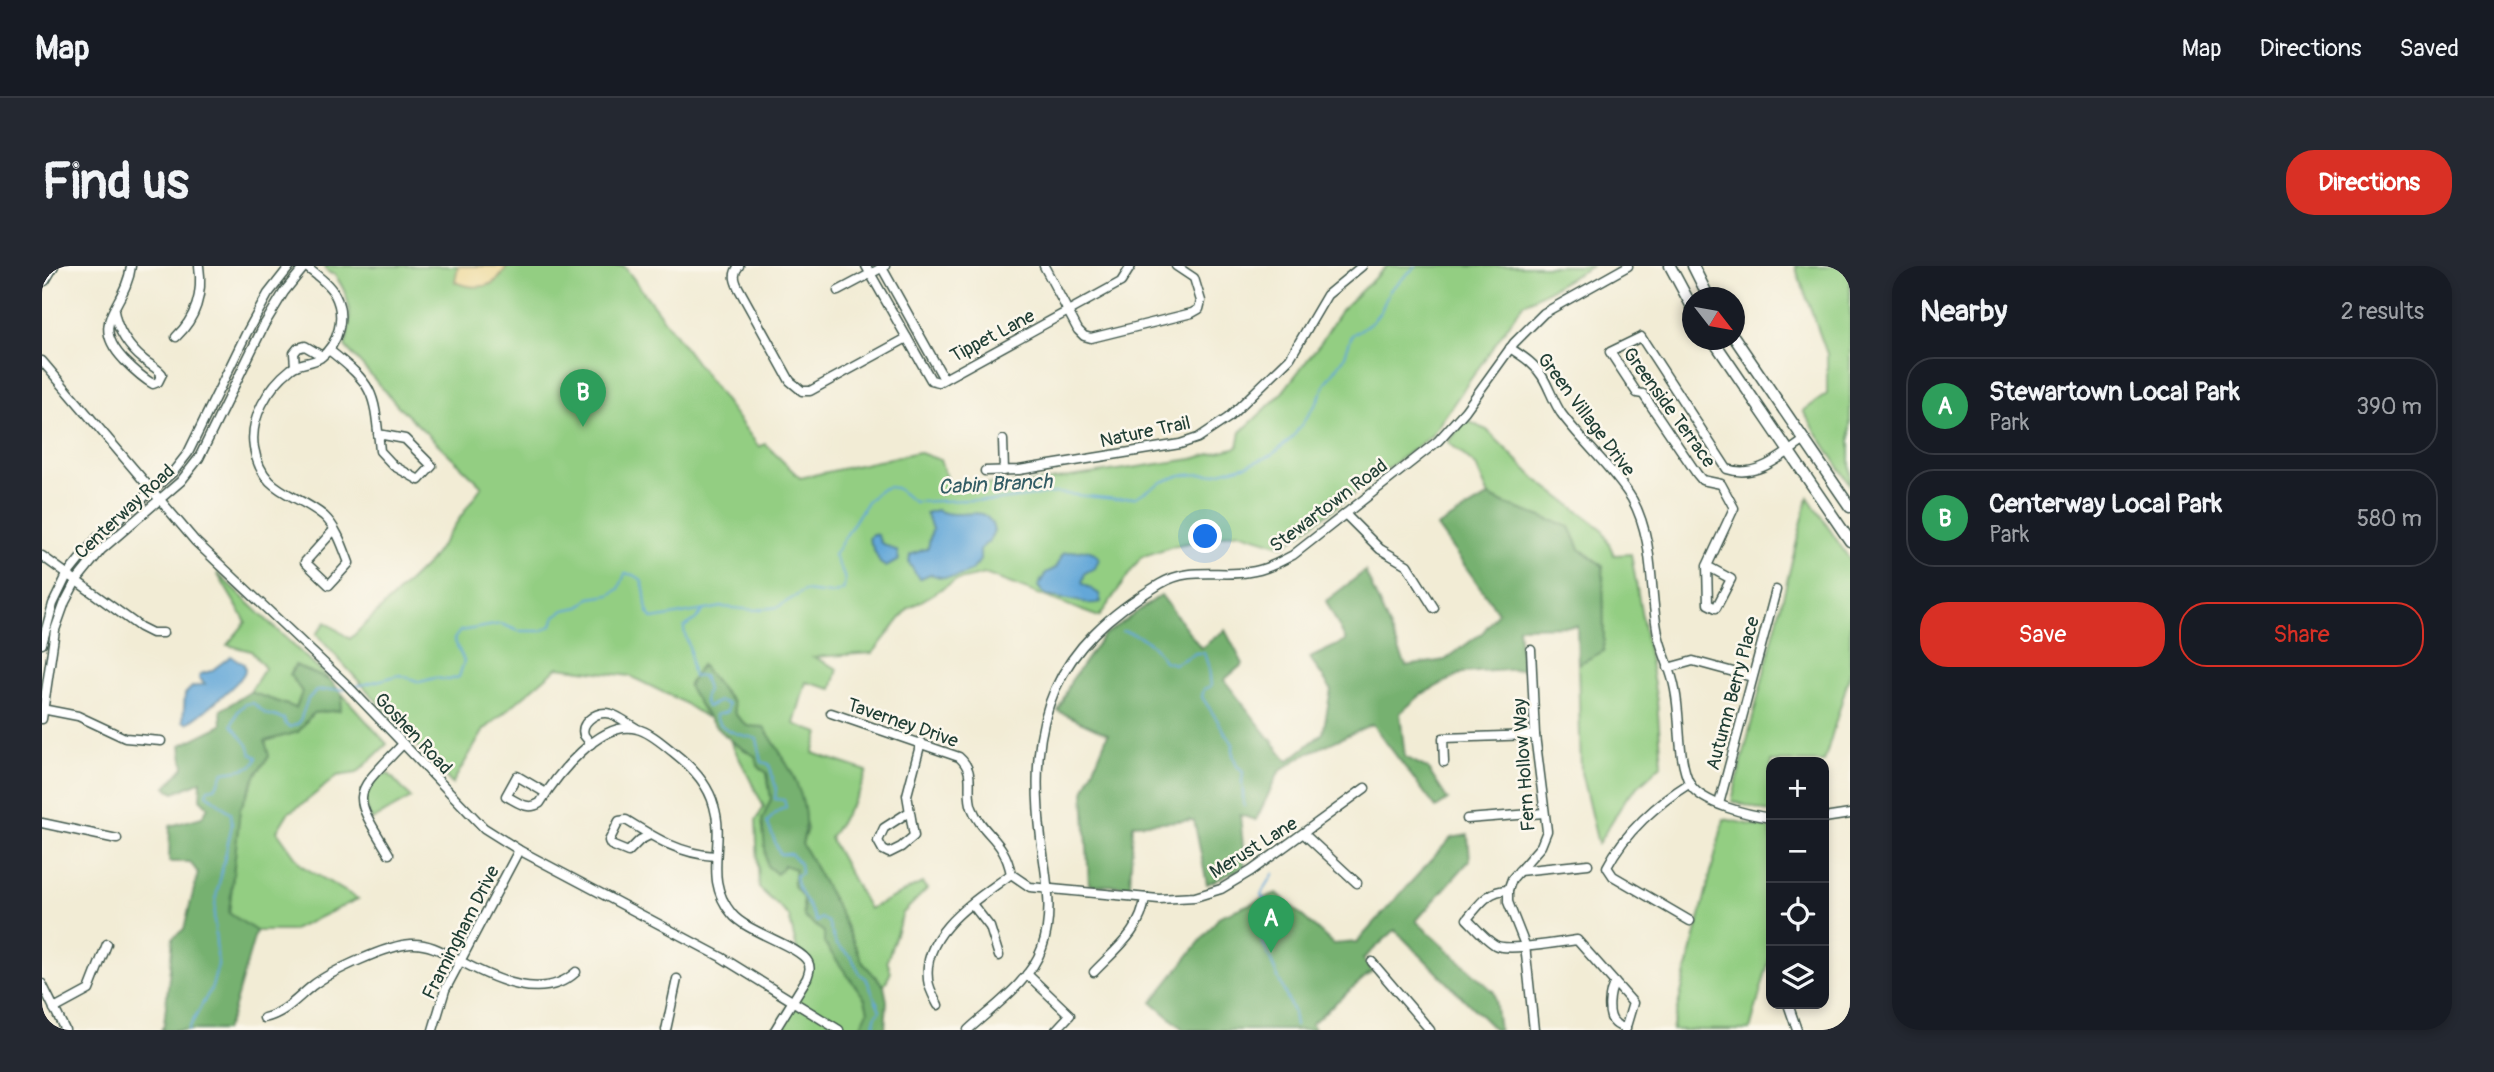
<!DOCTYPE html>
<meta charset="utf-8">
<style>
:root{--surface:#171b24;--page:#242831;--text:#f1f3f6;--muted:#9ea1a6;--line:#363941;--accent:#d93025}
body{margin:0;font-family:Pangolin,sans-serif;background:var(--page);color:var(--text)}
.controls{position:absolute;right:21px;bottom:21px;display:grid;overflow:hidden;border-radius:14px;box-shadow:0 4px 10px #0003}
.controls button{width:63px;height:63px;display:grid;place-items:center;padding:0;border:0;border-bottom:2px solid var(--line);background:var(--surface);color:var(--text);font:35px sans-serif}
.compass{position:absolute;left:1640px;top:21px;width:63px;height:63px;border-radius:50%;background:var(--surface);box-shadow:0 4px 10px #0003;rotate:121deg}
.you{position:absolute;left:1164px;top:271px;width:24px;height:24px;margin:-18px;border:5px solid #fff;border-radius:50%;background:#1a73e8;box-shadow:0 0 0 10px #1a73e833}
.badge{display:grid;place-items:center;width:46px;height:46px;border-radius:50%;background:var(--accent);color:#fff;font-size:23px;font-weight:700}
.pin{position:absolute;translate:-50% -58px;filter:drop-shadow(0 2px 4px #0008)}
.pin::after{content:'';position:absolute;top:37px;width:24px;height:21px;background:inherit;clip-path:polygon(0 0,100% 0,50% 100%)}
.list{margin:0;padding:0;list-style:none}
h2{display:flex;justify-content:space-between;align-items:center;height:91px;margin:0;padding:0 28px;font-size:30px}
h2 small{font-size:23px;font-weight:400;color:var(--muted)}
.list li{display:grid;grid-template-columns:46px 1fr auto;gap:21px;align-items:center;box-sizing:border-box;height:98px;margin:0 14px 14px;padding:0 14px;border:2px solid var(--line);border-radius:28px}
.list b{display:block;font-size:26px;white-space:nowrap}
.list p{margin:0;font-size:23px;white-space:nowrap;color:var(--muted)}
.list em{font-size:23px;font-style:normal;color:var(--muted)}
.actions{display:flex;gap:14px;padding:21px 28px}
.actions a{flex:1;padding:16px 0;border:2px solid var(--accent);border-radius:28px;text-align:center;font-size:24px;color:var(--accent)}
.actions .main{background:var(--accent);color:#fff}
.icon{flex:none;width:38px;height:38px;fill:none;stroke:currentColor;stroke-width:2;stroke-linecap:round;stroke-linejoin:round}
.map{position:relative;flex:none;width:1808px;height:764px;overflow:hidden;border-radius:28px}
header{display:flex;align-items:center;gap:42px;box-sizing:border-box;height:98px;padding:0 35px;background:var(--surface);border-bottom:2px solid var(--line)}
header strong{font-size:33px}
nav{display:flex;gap:38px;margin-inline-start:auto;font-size:24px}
.intro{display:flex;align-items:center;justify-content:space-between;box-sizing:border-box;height:168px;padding:0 42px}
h1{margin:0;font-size:49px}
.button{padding:18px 32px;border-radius:28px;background:var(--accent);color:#fff;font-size:24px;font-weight:700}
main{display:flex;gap:42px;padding:0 42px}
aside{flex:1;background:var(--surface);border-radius:28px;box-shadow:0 4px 10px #0003}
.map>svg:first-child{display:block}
.green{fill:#93ce82;stroke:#59865b;stroke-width:2}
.forest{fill:#76b170;stroke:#4a7752;stroke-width:2}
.sand{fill:#eeda9e;stroke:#868c69;stroke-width:2}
.water{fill:#63a7d8;stroke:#417286;stroke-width:2}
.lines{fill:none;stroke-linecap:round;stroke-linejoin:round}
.stream{stroke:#63a7d8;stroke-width:2}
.minor-casing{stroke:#3f574c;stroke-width:11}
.major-casing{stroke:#3f574c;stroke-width:13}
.minor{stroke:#fff;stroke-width:8}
.major{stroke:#fff;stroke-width:10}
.labels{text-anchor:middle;stroke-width:5;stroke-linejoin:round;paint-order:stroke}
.street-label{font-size:19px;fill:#1f3d34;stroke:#fbf7ec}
.water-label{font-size:21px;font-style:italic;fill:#335d65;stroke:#fbf7ec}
</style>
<header>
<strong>Map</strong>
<nav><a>Map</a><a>Directions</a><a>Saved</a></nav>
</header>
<div class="intro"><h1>Find us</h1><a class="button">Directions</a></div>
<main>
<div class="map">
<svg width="1808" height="764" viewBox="0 0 1808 764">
<rect width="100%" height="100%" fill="#fbf7ec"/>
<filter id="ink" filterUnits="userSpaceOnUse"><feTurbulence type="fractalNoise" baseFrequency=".0143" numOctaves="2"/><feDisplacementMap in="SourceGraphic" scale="14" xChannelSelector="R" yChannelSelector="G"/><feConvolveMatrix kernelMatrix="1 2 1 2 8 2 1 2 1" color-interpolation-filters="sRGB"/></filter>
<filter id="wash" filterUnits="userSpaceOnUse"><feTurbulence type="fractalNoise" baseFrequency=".00686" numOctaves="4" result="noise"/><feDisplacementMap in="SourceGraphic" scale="28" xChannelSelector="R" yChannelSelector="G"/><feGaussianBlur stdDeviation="1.57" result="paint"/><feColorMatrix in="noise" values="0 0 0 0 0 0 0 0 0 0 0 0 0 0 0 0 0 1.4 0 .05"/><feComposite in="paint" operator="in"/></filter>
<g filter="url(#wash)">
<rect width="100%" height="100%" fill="#f2ecd5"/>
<g class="green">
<path d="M283,0H582L717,181L723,178L758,212L876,186L898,194L907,219L987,217L1150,193L1196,181L1199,166L1239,128L1280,75L1299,44L1345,0H1550L1481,38L1389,170L1242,280L1197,266L1131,280L1099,291L1057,351L943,308L913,315L866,343L831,387L772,391L796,403L790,423L764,416L752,458L777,467L771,487L825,505L817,526L788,572L827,643L880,617L885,623L861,647L845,695L849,706L842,720L821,697L798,647L760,578L765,563L750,505L693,448L691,437L659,400L647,420L665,452L639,435L588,410L516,401L442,464L410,518L274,368L284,356L308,373L388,295L440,220L356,140L303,80C312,53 309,29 291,7L289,8L284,4Z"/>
<path d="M1753,0H1808V219L1761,145L1785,128V88Z"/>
<path d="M1424,154L1445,164L1494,213L1560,263L1572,289L1589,288L1615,436L1620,498L1585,531L1556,578L1539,506L1536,398L1562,385L1561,300L1538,283L1528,261L1465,239L1447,230L1434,200L1406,176Z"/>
<path d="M1766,231L1808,294V407L1782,496H1729V547L1690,535Z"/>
<path d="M175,307L289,415L253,399L248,409L260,426L254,442L208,426L223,402L209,385L185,379L204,356Z"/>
<path d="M301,429L345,478L315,507L295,510L262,537L246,547L235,565L260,600L316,633L249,665H214L187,648L198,543L214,508L227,491L223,475L256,466L271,447L298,444Z"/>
<path d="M689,476L713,490L717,501L725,507L729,533L720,554L742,599L753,603L751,619L761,631L762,651L782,666V677L823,733L826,745L817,764H748L737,757L768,703L756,688L747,650L717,622L714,554L722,541Z"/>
<path d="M335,508H347L369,532L330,554C318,533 323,528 335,508Z"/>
<path d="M1682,553L1729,563V687L1708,764H1630Z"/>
</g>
<g class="forest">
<path d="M1447,230L1465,239L1528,261L1538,283L1561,300L1562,385L1536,398L1535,360L1476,361L1480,403L1420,407L1380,428L1358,447L1363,491L1385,502L1406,534L1394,542L1330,458L1260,490L1237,506L1214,554L1198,549L1203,601L1165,618L1152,554L1091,558L1088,620L1047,619L1042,526L1066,468L1016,445L1029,415L1061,370L1119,329L1159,382L1183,364L1201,398L1182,414L1246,495L1281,467L1289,423L1268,392L1304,375L1284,335L1323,305L1364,400L1403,394L1441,366L1456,346L1395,261Z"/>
<path d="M253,399L289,415L301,429L298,444L271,447L256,466L223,475L227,490L214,508L198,543L187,647L214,665L189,751L183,764H119L122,759L131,672L142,663L156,607L148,596H127L128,560L160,551L166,541L158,533L159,515L132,527L124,521L142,501L139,479L180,459L179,444L208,426L254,442L260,426L248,409Z"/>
<path d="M659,399L691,437L693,448L705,460L722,461C744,495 773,536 760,578L798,647L821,697L842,720L845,735L843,764H817L826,745L823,733L782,677V666L762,651L761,631L751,619L753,603L742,599L735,608L725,600L720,554L729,533L725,507L717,501L713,490C678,470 666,454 646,420Z"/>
<path d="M1426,569L1428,594L1374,655L1452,726L1457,764H1453L1353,664L1321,693L1330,705L1269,758L1273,764H1142L1110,736L1178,650L1235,627L1291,678L1315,676L1409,572Z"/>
</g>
<path class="sand" d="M416,0H465C456,22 434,25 413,16Z"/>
<g class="water">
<path d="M894,244C900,246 905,248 911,248C928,249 947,240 952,265L947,275L938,283V294C928,312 905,315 888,308L877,313L867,297L868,289L886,282L890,263L884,247Z"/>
<path d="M830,268L835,269L839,277L855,285L857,294L844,301L838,297L827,273Z"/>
<path d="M1045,284L1053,287L1057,293L1053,302L1043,307L1040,317L1057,328L1059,336C1045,340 1039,335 1025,333C1013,331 1003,333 996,320L1004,307L1014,302L1021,287Z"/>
<path d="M189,390L202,398C203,403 204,404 201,409C195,418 155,453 145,457L141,455L143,428L150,421L163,418L157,412L158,408L169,405Z"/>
</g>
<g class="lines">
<g class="stream">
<path d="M662,344L653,354L642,361C642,370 647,377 648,385C649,395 648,401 651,411L661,410L665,424L662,434L665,441L678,435L686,438L685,446L673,449C679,467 699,468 715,473L720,496L727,498L734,522L733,533L742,534L744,541L736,545L725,556L738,588H749L758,598L759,607L753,610L755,619L775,656L779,652L786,656L794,678L810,692L818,708L824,712L838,744L833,751L832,764"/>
<path d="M1080,365C1101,369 1111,377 1122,395L1132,398L1154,387H1162L1167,402L1169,420L1162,423L1160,431L1191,478V489L1195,500L1201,505L1200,516L1202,540"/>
<path d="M312,421L358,409L378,416L393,412L407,414L417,411L422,395L412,373L418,365L459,358L477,365H500L510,359L513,350L522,344L538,341L548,332L568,329L577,323L583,308C607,307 601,329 605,344C606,347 609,351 611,353L680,341L713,344L736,341L762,325L790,328L801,324C807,310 796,302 792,289L824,237L836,225L845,221L854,222L872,236L924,234L951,235L1014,227L1074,233L1094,231L1120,216L1139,209L1170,208L1206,199L1230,189L1250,172L1274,138L1284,117L1302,92L1310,69L1330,56L1339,45L1347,25L1374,0"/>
<path d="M1232,607L1219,629L1226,638L1220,660L1219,672L1251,746L1253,760"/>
<path d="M146,764L170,721L176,699L172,653L174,631L190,559L189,547L165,528L166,523L173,522L182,506C194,503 213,505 215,491L209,488L206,479L190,459L196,445L203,438L211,437L224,448L242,453L244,459L249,461L257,457L266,433L274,425L304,423"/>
</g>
</g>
</g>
<g filter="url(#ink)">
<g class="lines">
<g class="minor-casing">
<g id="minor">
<path d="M263,0C273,8 287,17 293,29C304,50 297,78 278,92C269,98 257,96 249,103C226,121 207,153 212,182C220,228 253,226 282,250C295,262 301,281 307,297L287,319L263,296L292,264"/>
<path d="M697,0C691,7 692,13 696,21L748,115L760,125H768L865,72"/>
<path d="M824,0L889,114L897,116L1079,16L1089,0"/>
<path d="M839,0L902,113"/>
<path d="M1002,0L1036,64L1042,70L1049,72L1150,47L1157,43L1159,35L1152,12L1134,0"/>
<path d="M3,15L12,0"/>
<path d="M796,25L843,0"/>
<path d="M72,45C75,64 87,82 102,94C108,99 115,102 120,108L116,116L111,118C100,112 91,103 82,94C45,55 84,41 89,0"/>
<path d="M134,71C154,52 161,27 157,0"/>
<path d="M1468,82C1480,90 1492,97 1500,110C1507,121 1511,135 1519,147C1541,177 1571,202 1590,233C1613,274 1607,324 1616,368C1620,387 1630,405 1633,424C1639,452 1635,493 1648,518C1659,538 1708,549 1729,552"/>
<path d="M287,84C334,121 332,126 338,185L352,200L377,214L390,200L363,173L336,168"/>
<path d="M0,95L153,275L303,417L442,562L477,584L679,691L797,764"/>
<path d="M253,100L252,87L256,82L263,80L280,90"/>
<path d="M961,174L962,205"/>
<path d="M943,205L977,204L1138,178L1156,172L1186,152L1248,92L1285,29L1320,0"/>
<path d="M1303,248L1338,283L1365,299L1392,342"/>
<path d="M0,290L98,361L110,367H121"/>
<path d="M1665,300L1666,338L1674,342L1689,313L1665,300L1692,242L1679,218L1660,214L1655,208L1601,128L1595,127L1568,86L1599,71L1685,203C1715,213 1739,190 1763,174"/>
<path d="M0,378L11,338L25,309L55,272L131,206L146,187L204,68L226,28L248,0"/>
<path d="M1489,384L1493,469L1505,565L1499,580L1470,613L1466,624V636L1483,679L1492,764"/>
<path d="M1626,402L1651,395L1710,411"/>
<path d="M0,443L36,450L83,472L119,475"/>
<path d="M789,447L917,491C935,507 923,522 930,542C941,570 962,572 969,608L988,621L1117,633L1153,631L1179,623L1209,605L1323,522"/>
<path d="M0,453L13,364L23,336L34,315L59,284L139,215L157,192L222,59L242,26L263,0"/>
<path d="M549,478C547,475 544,472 542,469C538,457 553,447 563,447C573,447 585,457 594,462"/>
<path d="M1402,496L1401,472L1493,469"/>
<path d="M504,527L475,510L464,530C476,536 485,545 498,537C514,510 559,453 595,463C608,466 621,478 631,486C649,500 666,517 672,540C684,579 660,612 690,648C704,666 758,680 766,696C769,702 767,706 765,712L733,764"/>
<path d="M1677,538L1734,324"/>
<path d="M867,546L842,562L836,575L841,584L847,587L859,581L872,570L865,529L879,476"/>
<path d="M1782,552L1808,548"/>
<path d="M1425,553L1502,547"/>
<path d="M0,557L75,573"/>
<path d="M1262,568L1315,617"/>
<path d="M608,569L598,574L586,586L569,579L567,575L577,555L584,554C613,572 638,588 673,590"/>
<path d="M347,588C308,524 310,531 361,478"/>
<path d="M1477,605L1546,598"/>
<path d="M1466,624C1446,624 1437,639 1425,653C1433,661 1443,673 1453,679C1465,686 1518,676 1535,674L1591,737L1583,764"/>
<path d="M930,638L948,661L957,690"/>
<path d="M1648,655L1571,610L1565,601C1583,566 1616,537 1648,517"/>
<path d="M1330,696L1388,764"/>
<path d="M1052,706C1073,684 1100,664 1103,632"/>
<path d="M985,708L1028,749L1014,764"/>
<path d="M1573,717C1567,725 1564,750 1573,757C1574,759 1582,762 1584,763"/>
<path d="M0,718L23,764"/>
<path d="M1746,738L1755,764"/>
<path d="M896,739C892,731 887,723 886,714C880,665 935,634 969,608"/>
<path d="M12,743L47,724L65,678"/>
<path d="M222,752C243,747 254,733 270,720C289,705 346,679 369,678C388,677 403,687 420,696C454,714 501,736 534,706"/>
<path d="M391,764L403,724L477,584"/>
<path d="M624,764L635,713"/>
<path d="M926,764C952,740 988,716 1000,682C1013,646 1003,608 999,572C985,451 1011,381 1118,318C1148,300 1177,311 1207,306C1223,304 1236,297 1251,289L1396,175L1423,145L1472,77L1502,47L1586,0"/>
</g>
</g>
<g class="major-casing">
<g id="major">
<path d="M1628,0L1650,41"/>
<path d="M1651,0L1667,32"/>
<path d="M1692,71L1808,241"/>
<path d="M1671,74L1808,275"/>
</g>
</g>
<use href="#minor" class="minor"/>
<use href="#major" class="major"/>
</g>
</g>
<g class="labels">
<g class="street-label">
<text transform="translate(950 69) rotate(-28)" y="7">Tippet Lane</text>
<text transform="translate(1628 141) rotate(54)" y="7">Greenside Terrace</text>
<text transform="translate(1545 148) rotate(53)" y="7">Green Village Drive</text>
<text transform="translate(1103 165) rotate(-12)" y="7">Nature Trail</text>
<text transform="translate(1286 239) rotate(-37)" y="7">Stewartown Road</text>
<text transform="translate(82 245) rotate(-43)" y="7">Centerway Road</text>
<text transform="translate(1690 427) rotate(-75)" y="7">Autumn Berry Place</text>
<text transform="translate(861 456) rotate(19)" y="7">Taverney Drive</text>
<text transform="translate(372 467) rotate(47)" y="7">Goshen Road</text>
<text transform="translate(1481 499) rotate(-94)" y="7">Fern Hollow Way</text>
<text transform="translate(1211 581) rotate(-32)" y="7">Merust Lane</text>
<text transform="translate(418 666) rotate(-63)" y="7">Framingham Drive</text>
</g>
<g class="water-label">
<text transform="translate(953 218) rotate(-3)" y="7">Cabin Branch</text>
</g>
</g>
</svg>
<div class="controls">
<button>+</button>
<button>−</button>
<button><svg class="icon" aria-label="locate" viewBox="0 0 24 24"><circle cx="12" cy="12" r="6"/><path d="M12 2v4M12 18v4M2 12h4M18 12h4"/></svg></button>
<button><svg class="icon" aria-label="layers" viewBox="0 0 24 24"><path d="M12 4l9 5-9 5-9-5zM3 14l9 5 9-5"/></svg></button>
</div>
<svg class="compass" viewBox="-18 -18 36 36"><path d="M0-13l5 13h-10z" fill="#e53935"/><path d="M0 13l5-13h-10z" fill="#9ea1a6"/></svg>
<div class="you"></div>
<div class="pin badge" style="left:1229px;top:687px;background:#2e9e5b">A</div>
<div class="pin badge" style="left:541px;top:161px;background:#2e9e5b">B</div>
</div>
<aside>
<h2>Nearby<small>2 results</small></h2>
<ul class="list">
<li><span class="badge" style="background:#2e9e5b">A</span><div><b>Stewartown Local Park</b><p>Park</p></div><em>390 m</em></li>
<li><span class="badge" style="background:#2e9e5b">B</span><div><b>Centerway Local Park</b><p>Park</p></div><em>580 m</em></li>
</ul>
<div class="actions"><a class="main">Save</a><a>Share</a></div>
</aside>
</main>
